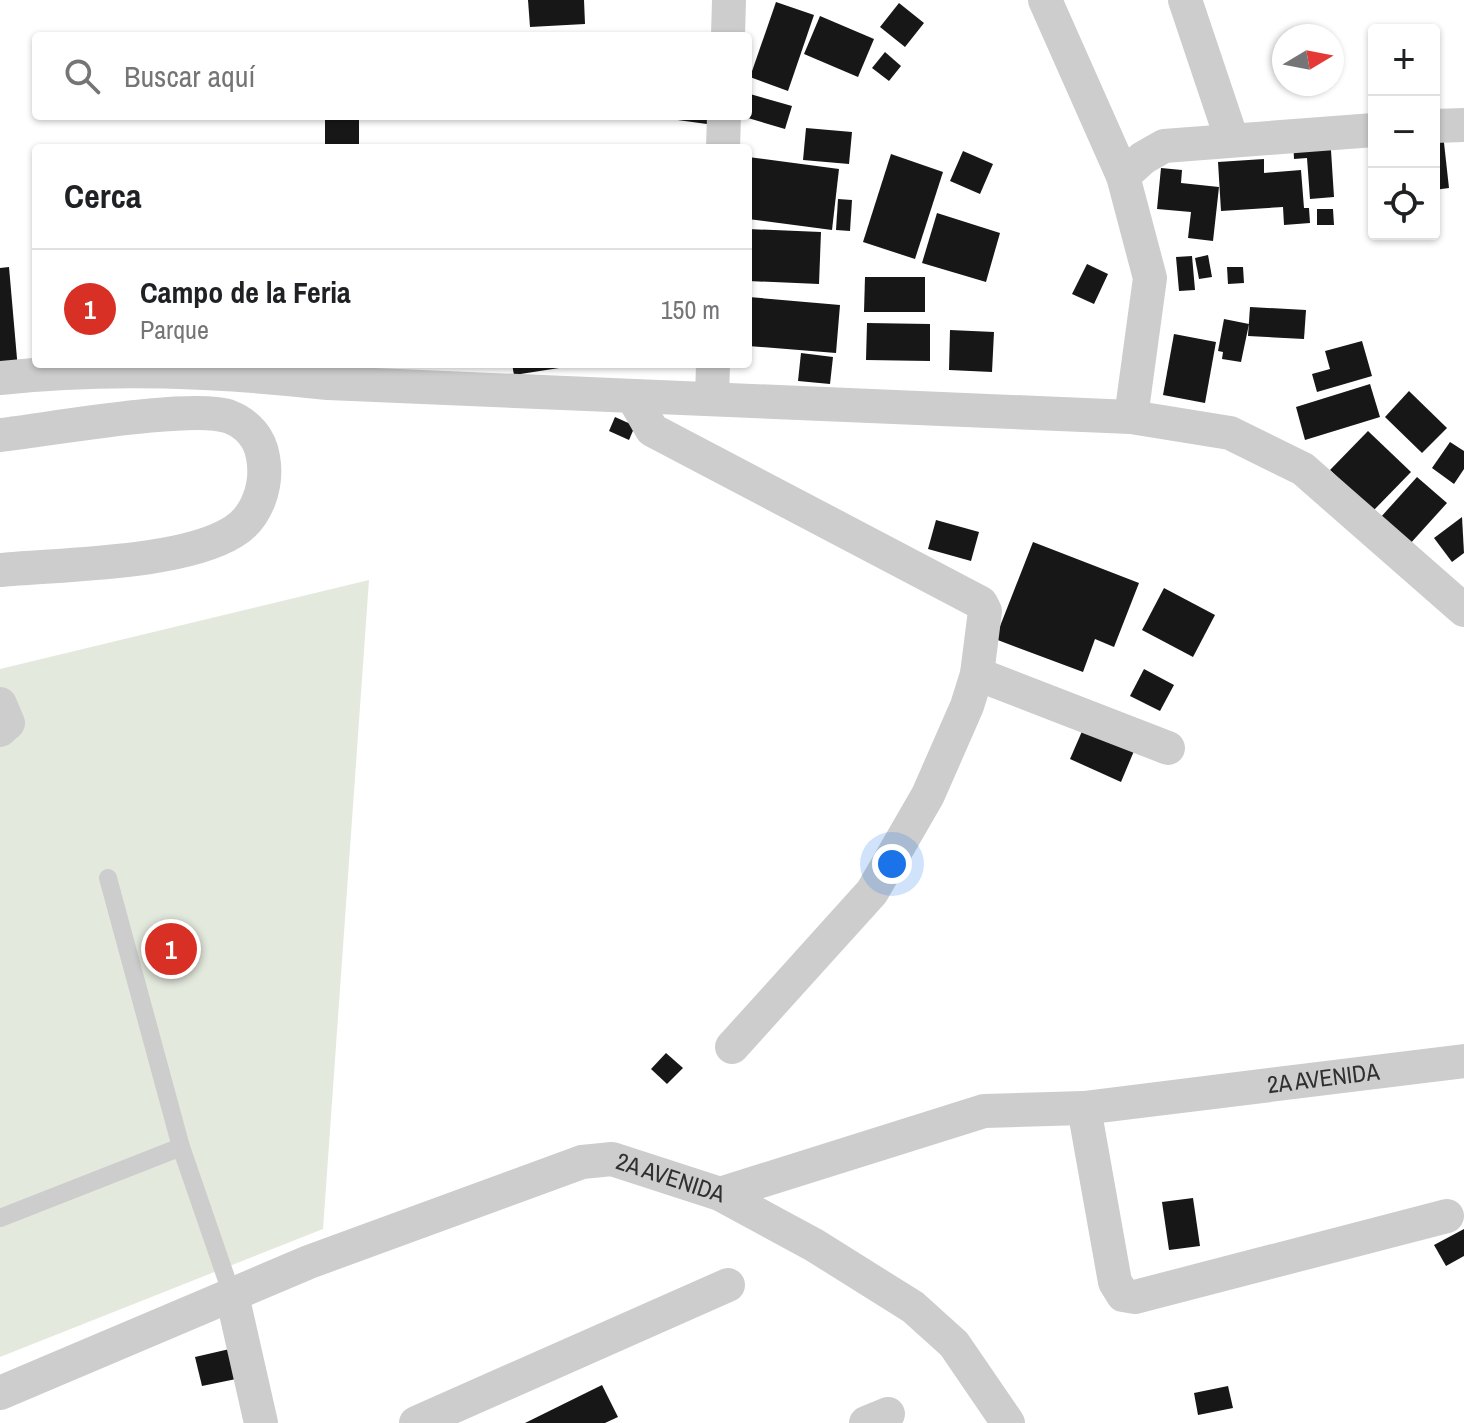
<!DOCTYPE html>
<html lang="es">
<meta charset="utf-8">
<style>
:root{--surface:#fff;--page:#f6f6f6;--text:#202124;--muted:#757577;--line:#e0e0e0;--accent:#d93025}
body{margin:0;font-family:"Archivo Narrow",sans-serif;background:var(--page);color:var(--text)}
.controls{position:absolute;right:24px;top:24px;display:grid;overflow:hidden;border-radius:8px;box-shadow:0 2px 6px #0004}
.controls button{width:72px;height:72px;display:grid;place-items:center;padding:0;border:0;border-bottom:2px solid var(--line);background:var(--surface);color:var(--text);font:40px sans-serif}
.compass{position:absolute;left:1272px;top:24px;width:72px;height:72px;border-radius:50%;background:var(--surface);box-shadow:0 2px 6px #0004;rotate:80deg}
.you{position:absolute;left:892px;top:864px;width:28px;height:28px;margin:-20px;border:6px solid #fff;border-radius:50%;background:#1a73e8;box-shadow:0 0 0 12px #1a73e833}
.badge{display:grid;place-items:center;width:52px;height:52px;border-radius:50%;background:var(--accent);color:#fff;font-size:26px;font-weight:700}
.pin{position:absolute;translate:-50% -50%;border:4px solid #fff;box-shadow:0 2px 8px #0006}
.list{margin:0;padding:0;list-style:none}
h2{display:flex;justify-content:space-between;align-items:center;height:104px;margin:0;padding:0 32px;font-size:34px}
h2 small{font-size:26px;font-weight:400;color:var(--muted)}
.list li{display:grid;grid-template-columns:52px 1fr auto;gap:24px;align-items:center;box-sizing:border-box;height:120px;padding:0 32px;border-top:2px solid var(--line)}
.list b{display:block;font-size:30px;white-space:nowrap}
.list p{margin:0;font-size:26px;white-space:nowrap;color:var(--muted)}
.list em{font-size:26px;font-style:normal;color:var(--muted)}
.icon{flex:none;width:44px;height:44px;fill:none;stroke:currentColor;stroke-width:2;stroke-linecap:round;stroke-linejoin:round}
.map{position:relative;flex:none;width:1464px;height:1423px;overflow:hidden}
.search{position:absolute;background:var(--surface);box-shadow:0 2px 6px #0004;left:32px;top:32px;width:720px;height:88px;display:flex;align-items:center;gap:20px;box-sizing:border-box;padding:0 28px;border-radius:8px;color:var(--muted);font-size:30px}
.panel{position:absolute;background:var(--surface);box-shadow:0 2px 6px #0004;left:32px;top:144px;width:720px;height:224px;border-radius:8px}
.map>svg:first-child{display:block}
.green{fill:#e4e9dd}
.building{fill:#171717}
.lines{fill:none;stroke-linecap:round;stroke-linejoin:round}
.lane{stroke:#cdcdcd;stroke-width:18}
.street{stroke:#cdcdcd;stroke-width:34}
.labels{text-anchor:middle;stroke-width:8;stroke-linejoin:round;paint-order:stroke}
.street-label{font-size:24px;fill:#303030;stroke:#fff}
</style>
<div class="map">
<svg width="1464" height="1423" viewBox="0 0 1464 1423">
<rect width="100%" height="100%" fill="#fff"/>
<path class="green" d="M369,580L323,1229L0,1357V669Z"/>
<g class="building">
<path d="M528,0H584L585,24L530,27Z"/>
<path d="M776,2L814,15L788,91L750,77Z"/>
<path d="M899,3L924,23L905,47L880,27Z"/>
<path d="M820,16L874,39L858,77L804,54Z"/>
<path d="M885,52L901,66L889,81L872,68Z"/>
<path d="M750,94L792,106L785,129L748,118Z"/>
<path d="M648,116H707V124Z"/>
<rect x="325" y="119" width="34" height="29"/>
<path d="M806,128L852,132L849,164L803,160Z"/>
<path d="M1443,134L1449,188L1434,190V135Z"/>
<path d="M1330,135L1334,197L1310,199L1307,158L1294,159L1293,138Z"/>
<path d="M963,151L993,164L980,194L950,181Z"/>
<path d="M891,154L943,172L915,259L863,242Z"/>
<path d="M748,157L839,169L832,230L748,219Z"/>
<path d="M1264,159V173L1301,170L1304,208H1309L1310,223L1284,225L1283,207L1221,211L1218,162Z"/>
<path d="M1161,168L1182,170L1181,183L1219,187L1213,241L1188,238L1191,212L1157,209Z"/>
<path d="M838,199L852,200L850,231L836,230Z"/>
<path d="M1317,209H1333L1334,225H1317Z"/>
<path d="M937,213L1000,233L986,282L922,263Z"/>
<path d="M748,229L821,232L819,284L748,281Z"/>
<path d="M1208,255L1212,277L1199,279L1195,258Z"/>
<path d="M1192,256L1195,290L1179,291L1176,257Z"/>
<path d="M1087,264L1108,274L1094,304L1072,294Z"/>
<path d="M9,267L18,370L0,372V268Z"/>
<path d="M1227,267H1243L1244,283L1228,284Z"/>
<path d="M865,277H925V312H864Z"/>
<path d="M749,297L840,305L836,353L748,346Z"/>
<path d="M1250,307L1306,310L1304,339L1248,336Z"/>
<path d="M1224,319L1249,324L1241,362L1222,359L1223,352L1218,351Z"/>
<path d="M867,323L930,324V361L866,360Z"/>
<path d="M950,330L994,332L992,372L949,370Z"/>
<path d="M1174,334L1216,342L1205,403L1163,395Z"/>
<path d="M1362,341L1372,376L1317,392L1312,374L1330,369L1325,351Z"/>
<path d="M801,353L833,357L830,384L798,381Z"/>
<path d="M512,364H572V366L514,375Z"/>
<path d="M1370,384L1380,417L1305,440L1296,407Z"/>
<path d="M1409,391L1447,428L1422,453L1385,417Z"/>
<path d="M615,417L635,426L629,440L609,431Z"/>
<path d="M1368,431L1411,472L1373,511L1330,470Z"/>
<path d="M1450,442L1464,451V469L1454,484L1432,468Z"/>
<path d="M1417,477L1447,503L1409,545L1380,518Z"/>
<path d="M1462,517L1464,553L1452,562L1434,538Z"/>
<path d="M936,520L979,532L971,561L928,549Z"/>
<path d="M1033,542L1139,583L1114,647L1095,639L1083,672L995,639Z"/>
<path d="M1164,588L1215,615L1193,657L1142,630Z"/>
<path d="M1144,669L1174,685L1160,711L1130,696Z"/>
<path d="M1083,729L1134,751L1121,782L1070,759Z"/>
<path d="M666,1053L683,1068L667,1084L651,1069Z"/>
<path d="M1193,1198L1200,1246L1169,1250L1162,1202Z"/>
<path d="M1464,1229V1256L1446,1266L1434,1245Z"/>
<path d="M234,1348L241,1378L202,1386L195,1357Z"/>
<path d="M602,1385L618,1417L605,1423H525Z"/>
<path d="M1228,1386L1233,1408L1198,1415L1194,1393Z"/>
</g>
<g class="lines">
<g class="lane">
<path d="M181,1147L232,1295"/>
<path d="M0,1218L181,1147L108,878"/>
</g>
<g class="street">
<path d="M1045,0L1123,176L1150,278L1131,417"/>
<path d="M1185,0L1232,140"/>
<path d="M728,36L729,0"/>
<path d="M1434,126L1464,125"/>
<path d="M723,148L724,116"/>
<path d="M1123,176L1143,158L1164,146L1374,130"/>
<path d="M0,378C110,366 218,371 328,383L1131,417L1230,433L1303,469L1464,610"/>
<path d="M633,397L652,430L981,603L985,611L977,674L967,706L928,795L872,892L732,1047"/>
<path d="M712,399L713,364"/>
<path d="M0,435C46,430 194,403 230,417C248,424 260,439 263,457C268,484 258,517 233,532C181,564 63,564 0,570"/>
<path d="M977,674L1168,748"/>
<path d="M0,704L8,723L0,730"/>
<path d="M1084,1108L1115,1282L1123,1295L1135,1297L1447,1216"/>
<path id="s1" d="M720,1194L984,1111L1084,1108L1464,1061"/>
<path d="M232,1295L261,1423"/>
<path id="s2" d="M0,1393L309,1262L582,1162L612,1159L720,1194L814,1245L913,1307L954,1344L1008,1423"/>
<path d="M416,1423L728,1285"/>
<path d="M866,1423L888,1414"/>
</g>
</g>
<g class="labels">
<g class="street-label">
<text dy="8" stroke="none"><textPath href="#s1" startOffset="618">2A AVENIDA</textPath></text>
<text dy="8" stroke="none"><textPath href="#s2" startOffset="718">2A AVENIDA</textPath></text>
</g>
</g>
</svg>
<div class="controls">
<button>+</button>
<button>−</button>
<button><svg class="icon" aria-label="locate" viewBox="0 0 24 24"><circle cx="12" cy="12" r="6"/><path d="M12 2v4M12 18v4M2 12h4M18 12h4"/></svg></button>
</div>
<svg class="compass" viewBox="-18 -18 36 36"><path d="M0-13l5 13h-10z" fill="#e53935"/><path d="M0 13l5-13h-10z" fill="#757577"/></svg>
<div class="you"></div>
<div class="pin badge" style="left:171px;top:949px">1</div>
<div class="search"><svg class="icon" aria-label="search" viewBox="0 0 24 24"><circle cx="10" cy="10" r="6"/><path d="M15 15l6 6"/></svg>Buscar aquí</div>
<section class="panel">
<h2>Cerca<small></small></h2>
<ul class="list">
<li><span class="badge">1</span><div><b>Campo de la Feria</b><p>Parque</p></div><em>150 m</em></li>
</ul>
</section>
</div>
